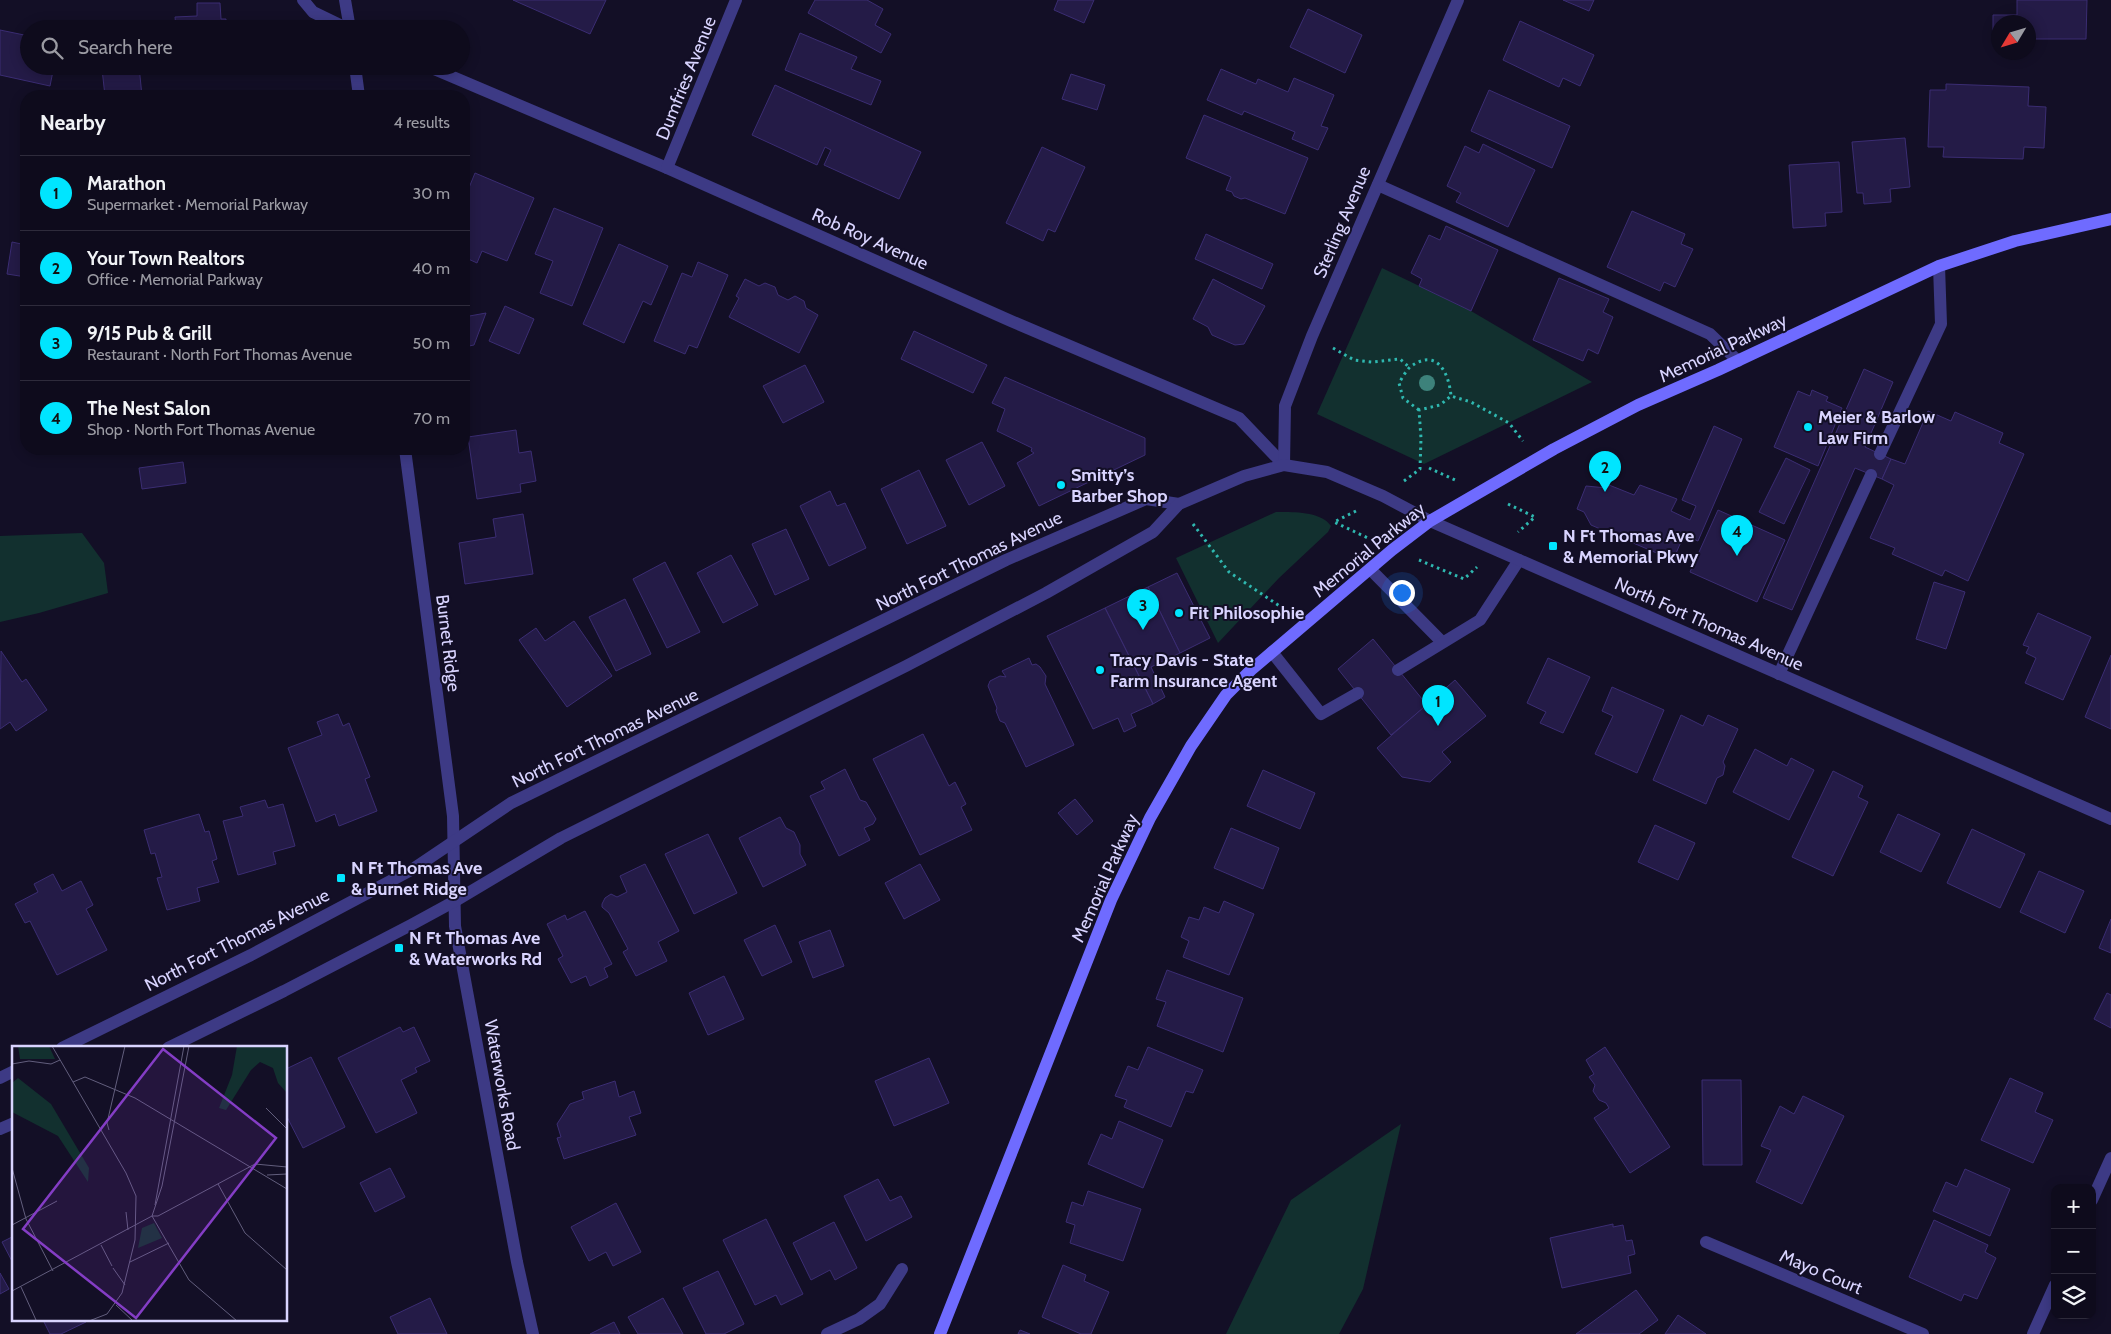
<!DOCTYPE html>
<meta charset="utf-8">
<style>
:root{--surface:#0e0b1c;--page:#171425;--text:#f1f3f6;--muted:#9b9ba3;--line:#2e2b3b;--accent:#00e5ff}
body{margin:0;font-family:Cabin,sans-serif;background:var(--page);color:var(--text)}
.controls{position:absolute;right:15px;bottom:15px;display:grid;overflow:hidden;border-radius:10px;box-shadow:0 2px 12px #0003}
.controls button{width:45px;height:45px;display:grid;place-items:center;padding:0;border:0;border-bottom:1px solid var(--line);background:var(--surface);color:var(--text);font:25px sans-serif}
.compass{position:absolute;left:1991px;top:15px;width:45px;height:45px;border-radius:50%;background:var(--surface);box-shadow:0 2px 12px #0003;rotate:232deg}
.you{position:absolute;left:1401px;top:592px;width:18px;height:18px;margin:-12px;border:4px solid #fff;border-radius:50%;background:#1a73e8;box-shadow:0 0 0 8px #1a73e833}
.badge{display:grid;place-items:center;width:32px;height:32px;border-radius:50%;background:var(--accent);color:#111;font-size:16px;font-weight:700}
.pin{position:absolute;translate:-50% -41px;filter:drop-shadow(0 1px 2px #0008)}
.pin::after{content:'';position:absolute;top:26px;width:18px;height:15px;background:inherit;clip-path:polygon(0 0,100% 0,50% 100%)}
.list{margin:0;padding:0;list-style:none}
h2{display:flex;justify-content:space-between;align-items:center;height:65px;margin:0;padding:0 20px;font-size:21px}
h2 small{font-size:16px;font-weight:400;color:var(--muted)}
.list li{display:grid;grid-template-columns:32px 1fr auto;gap:15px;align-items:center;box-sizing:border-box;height:75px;padding:0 20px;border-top:1px solid var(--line)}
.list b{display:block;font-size:19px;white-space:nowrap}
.list p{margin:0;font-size:16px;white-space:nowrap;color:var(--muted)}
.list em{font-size:16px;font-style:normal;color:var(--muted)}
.icon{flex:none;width:28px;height:28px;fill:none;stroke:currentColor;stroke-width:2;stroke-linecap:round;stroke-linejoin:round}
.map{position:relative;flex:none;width:2111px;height:1334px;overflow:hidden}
.search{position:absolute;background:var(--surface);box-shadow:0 2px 12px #0003;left:20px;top:20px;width:450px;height:55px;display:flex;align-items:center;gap:12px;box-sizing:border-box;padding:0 18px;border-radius:28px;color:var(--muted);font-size:19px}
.panel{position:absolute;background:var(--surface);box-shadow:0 2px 12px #0003;left:20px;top:90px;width:450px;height:365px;border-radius:20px}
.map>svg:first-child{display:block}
.green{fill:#12302f}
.building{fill:#241b47;stroke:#3b2d73}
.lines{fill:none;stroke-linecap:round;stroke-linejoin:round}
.path{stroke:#2fb8b0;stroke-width:3;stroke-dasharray:2.5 4;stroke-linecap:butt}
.service{stroke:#3d3a85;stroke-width:12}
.minor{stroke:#3d3a85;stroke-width:12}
.tertiary{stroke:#3d3a85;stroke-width:12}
.secondary{stroke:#6f6bff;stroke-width:12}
.tree{fill:#3d827b}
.poi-dot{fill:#00e5ff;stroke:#130f26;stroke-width:2}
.labels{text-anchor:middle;stroke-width:4;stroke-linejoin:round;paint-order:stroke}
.street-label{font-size:18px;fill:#d9d4ff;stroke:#130f26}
.poi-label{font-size:18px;font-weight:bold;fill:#d9d4ff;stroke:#130f26;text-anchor:start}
.inset-road{fill:none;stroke:#625e7d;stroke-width:1}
.view{fill:#843dc5;fill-opacity:0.15;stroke:#843dc5;stroke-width:2.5}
.inset-edge{fill:none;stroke:#d9d4ff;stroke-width:2.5}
</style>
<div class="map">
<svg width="2111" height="1334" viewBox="0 0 2111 1334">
<rect width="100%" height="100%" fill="#130f26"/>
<g class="green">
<path d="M1382,268L1471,311L1592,382L1424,464L1317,414Z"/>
<path d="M1276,512C1292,512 1321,511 1331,526L1328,532L1279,578L1218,643L1176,558Z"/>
<path d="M82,533L104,563L108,593L39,613L0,622V536Z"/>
<path d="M1401,1124L1363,1289L1339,1334H1226L1291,1200Z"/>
</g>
<g class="building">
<path d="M513,0H606L590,34Z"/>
<path d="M815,0H867L883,9L875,25L891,34L881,53L808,13Z"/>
<path d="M1058,0H1094L1084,23L1054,10Z"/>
<path d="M1563,0H1594L1589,11Z"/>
<path d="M2017,0H2087L2086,39H2028V22H1998V39H1993V15H2017Z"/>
<path d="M197,3H220L221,19H226V29H169V27H176L175,17L197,16Z"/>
<path d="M1308,9L1362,35L1345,73L1290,47Z"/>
<path d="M1520,21L1594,55L1580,86L1563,78L1559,87L1503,60Z"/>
<path d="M0,30L29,36V66H54L50,86L0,75Z"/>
<path d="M800,33L857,57L851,69L881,81L871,105L785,70Z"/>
<path d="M139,66L142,96H105L102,69Z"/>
<path d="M186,66H227V72L186,73Z"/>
<path d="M1221,69L1256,84L1258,79L1288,92L1294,78L1334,95L1321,126L1328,128L1318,150L1292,139L1295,132L1244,111L1242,115L1207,100Z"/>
<path d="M1071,74L1105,85L1097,110L1062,99Z"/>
<path d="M1946,84L2029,87L2028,106L2046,107L2044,148L2024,147L2023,159L1943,157L1944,147H1928L1930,90H1946Z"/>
<path d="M775,85L921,152L899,199L824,165L831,150L825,147L817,165L752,135Z"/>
<path d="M1489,90L1570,126L1552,168L1471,131Z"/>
<path d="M1204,115L1308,158L1285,214L1245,198L1241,199L1234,196L1232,192L1226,190L1231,177L1186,158Z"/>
<path d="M1905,138L1910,187L1890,189L1891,202L1864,204L1863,193H1857L1852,142Z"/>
<path d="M1483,144L1535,170L1508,227L1456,202L1461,193L1447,186L1465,146L1479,153Z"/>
<path d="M1042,147L1085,167L1055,232L1048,229L1043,241L1006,223Z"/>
<path d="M1839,162L1842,212L1825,213L1826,226L1793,228L1789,165Z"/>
<path d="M475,173L534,198L507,261L482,251L477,263L464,257V200Z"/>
<path d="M554,208L603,228L572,306L540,293L553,261L535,254Z"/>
<path d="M1632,211L1685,234L1681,244L1693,249L1675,287L1664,282L1660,291L1607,267Z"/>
<path d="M1446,226L1498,250L1471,311L1419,286L1422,279L1411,273L1429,235L1440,240Z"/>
<path d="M1206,234L1273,264L1262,289L1195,259Z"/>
<path d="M12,242L26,245V277L7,274Z"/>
<path d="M619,244L668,266L651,305L643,301L624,343L583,324Z"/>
<path d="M698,262L728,275L697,348L689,345L685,354L654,341L682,273L692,277Z"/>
<path d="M1559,278L1609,299L1603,312L1613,317L1598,354L1588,349L1583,361L1533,340Z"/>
<path d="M745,279L759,286L765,283L775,287L778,295L788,300L795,296L804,301L806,308L818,315L799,353L729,317L739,298L736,296Z"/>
<path d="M1213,279L1265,306L1244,344L1235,345L1212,335L1208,327L1193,319Z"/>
<path d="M505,306L534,319L519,354L489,341Z"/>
<path d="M486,313L474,345L464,347V317Z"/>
<path d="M914,331L987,365L973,393L901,359Z"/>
<path d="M805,365L824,402L783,423L763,386Z"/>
<path d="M1864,369L1893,382L1865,447L1891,459L1882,479L1855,468L1792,610L1763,598Z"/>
<path d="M1005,377L1145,438V455L1039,506L1017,463L1034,453L1031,451L1032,448L997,431L1005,409L992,403Z"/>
<path d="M1812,390L1828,397L1826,401L1842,408L1818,466L1774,447L1798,391L1810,396Z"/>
<path d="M1928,411L1951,421L1955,412L2003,433L1999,443L2024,454L1968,581L1945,570L1942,576L1892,554L1895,548L1870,538L1894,485L1882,479L1891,459L1905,464Z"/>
<path d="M1714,426L1742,439L1698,541L1684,535L1673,560L1591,525L1584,512L1577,509L1586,486L1607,488L1609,485L1634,495L1640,485L1677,499L1671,511L1690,520L1696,506L1682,500Z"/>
<path d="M516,430L519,453L531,451L536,481L520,484L521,492L477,499L468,437Z"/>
<path d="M982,442L1005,486L969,505L946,460Z"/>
<path d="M1786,458L1810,470L1784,524L1759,512Z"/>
<path d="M183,462L186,483L142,489L139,468Z"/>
<path d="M919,470L946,526L907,544L881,489Z"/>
<path d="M830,491L837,506L845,503L866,548L829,566L800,506Z"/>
<path d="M1718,510L1785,540L1757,602L1690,572Z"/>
<path d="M523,514L533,574L465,584L459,543L496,537L493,519Z"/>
<path d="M786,529L809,579L775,595L752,544Z"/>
<path d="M731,555L758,605L723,623L697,573Z"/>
<path d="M665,562L700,632L667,648L633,579Z"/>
<path d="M1177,573L1210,638L1180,653L1148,587Z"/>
<path d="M1934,582L1965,592L1946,649L1916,639Z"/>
<path d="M1148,587L1180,653L1151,667L1165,697L1153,704L1105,608Z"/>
<path d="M625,599L651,654L616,671L589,617Z"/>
<path d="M1105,608L1153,704L1131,714L1136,726L1124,732L1118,718L1093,729L1047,636Z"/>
<path d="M2038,613L2091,637L2063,700L2025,683L2036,658L2026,653L2029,647L2023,645Z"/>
<path d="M574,621L612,676L567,707L519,640L536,628L545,641Z"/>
<path d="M1373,639L1427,705L1391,735L1338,669Z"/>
<path d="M1,651L22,682L26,679L47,710L16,731L10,722L0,729Z"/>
<path d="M2111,655V729L2085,717Z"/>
<path d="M1029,658L1032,665L1036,664L1040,667L1046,676L1045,684L1074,745L1026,767L1005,723L1000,721L996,711L997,708L988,686L990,681L1000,676L1006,677L1002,671Z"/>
<path d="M1548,658L1590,677L1563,733L1540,723L1546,712L1527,703Z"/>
<path d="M1455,680L1486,716L1442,752L1451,762L1430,782L1402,777L1377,748Z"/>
<path d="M1612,687L1664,710L1637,773L1595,754L1613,716L1602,711Z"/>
<path d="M338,714L343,726L349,723L370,777L365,779L377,811L339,826L335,814L316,822L288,748L322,735L317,722Z"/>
<path d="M1681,715L1703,726L1708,715L1738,729L1723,762L1725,766L1723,775L1717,778L1706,804L1653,780Z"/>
<path d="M923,734L949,786L955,782L966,804L961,807L972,830L920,855L873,759Z"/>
<path d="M1755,749L1787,766L1791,758L1814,770L1789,820L1733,792Z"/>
<path d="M845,769L860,800L866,802L876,819L873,824L864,828L870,840L839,856L810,796L825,789L821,782Z"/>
<path d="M1263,770L1315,793L1300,829L1247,806Z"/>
<path d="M1833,771L1863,786L1858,797L1868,802L1833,876L1792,857Z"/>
<path d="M1075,799L1093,821L1077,835L1058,813Z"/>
<path d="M265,800L268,808L283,804L295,846L273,852L276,864L238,875L223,821L243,816L240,807Z"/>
<path d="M199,814L205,832L209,831L217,859L212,861L219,882L197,888L200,901L167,910L157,878L162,877L155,853L151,854L144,830Z"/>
<path d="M1898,814L1940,834L1921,872L1880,852Z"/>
<path d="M780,817L786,828L794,832L800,845V854L806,865L763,887L739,838Z"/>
<path d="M1655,825L1695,843L1678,880L1638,862Z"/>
<path d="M1231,828L1279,848L1263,889L1214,868Z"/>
<path d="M1972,829L2025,854L2000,908L1947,883Z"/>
<path d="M708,834L737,893L694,914L665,854Z"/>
<path d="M645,864L679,931L658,942L667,961L636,976L623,952L628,949L609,913L602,907V904L605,898L611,894L617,897L627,892L620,876Z"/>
<path d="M920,864L940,900L904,919L885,883Z"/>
<path d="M2039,871L2084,891L2065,933L2020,912Z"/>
<path d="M53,874L62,891L81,881L93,905L86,909L107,950L57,975L30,921L25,923L15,904L38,892L34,884Z"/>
<path d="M1224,901L1254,914L1229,975L1183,957L1189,941L1181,937L1189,917L1199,920L1204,907L1219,913Z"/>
<path d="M585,911L612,964L604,968L608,977L590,986L586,976L571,983L558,959L563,956L547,924L565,915L567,920Z"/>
<path d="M2111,919V953L2099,948Z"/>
<path d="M775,925L792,962L762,976L744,940Z"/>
<path d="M830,930L844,966L813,978L799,942Z"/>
<path d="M1167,970L1243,998L1223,1052L1157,1026L1166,1002L1156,999Z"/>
<path d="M724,976L744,1019L708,1035L689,993Z"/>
<path d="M2107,993L2111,995V1028L2094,1019Z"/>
<path d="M400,1027L403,1032L414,1027L430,1061L415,1068L417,1072L401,1080L417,1113L376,1133L338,1058Z"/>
<path d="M1148,1047L1203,1070L1193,1093L1186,1091L1171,1127L1124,1107L1127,1100L1115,1096L1128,1066L1138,1070Z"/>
<path d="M1605,1047L1670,1147L1630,1173L1594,1118L1609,1108L1606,1103L1599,1100L1593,1091L1595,1085L1589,1077L1594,1074L1586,1060Z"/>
<path d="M311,1057L345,1127L303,1148L286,1115V1069Z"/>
<path d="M929,1058L949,1103L894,1126L875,1081Z"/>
<path d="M2010,1078L2043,1093L2035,1112L2053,1120L2033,1163L1981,1140Z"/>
<path d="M1702,1080H1741L1742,1165H1703Z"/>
<path d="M615,1081L619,1097L634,1091L641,1113L629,1117L636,1135L564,1159L557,1138L561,1137L557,1124L570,1104L584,1099L582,1092Z"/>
<path d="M1803,1096L1844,1116L1802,1204L1756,1182L1771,1150L1761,1146L1780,1106L1794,1114Z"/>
<path d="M1119,1121L1163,1140L1143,1188L1088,1164L1101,1134L1112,1139Z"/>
<path d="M390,1168L405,1197L375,1212L360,1183Z"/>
<path d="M1965,1169L2010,1189L1990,1236L1933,1211L1946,1182L1957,1187Z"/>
<path d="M878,1179L890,1201L901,1196L912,1217L866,1241L844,1196Z"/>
<path d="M1088,1191L1141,1209L1123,1261L1070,1243L1075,1225L1066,1222L1072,1202L1083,1206Z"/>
<path d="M616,1203L641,1252L613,1266L606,1252L589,1261L571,1227Z"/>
<path d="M766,1219L803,1294L781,1305L776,1295L755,1305L723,1240Z"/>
<path d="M1934,1220L1988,1245L1985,1252L1996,1258L1977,1299L1964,1294L1961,1301L1909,1277Z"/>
<path d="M834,1222L857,1268L835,1280L830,1270L811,1280L793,1243Z"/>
<path d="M1613,1224V1227L1623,1225L1626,1241L1632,1240L1635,1254L1628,1256L1631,1273L1562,1288L1550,1238Z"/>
<path d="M14,1236V1265L2,1242Z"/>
<path d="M1063,1265L1086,1275L1084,1281L1109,1292L1091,1334H1081L1042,1317Z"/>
<path d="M718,1271L744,1324L724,1334H706L683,1288Z"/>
<path d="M0,1273L9,1289L0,1294Z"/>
<path d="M1636,1290L1658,1320L1639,1334H1576Z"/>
<path d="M430,1298L447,1334H398L390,1317Z"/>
<path d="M663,1298L683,1334H638L628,1317Z"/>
<path d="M1678,1315L1706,1334H1665Z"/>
<path d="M43,1320H85L86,1322L61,1334H50Z"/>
<path d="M614,1322L620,1334H590Z"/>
<path d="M1020,1330L1030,1334H1018Z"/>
</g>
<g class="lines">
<g class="path">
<path d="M1333,348L1354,360L1372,362L1400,359L1410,368"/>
<path d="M1419,410L1403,398L1399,383C1402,378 1406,371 1410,367C1437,347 1449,373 1451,396"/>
<path d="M1429,468L1455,480"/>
<path d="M1404,481L1420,469L1421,438L1419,410L1440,405L1451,396L1471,402L1509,423L1523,441"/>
<path d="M1508,504L1535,517L1518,532"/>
<path d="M1356,511L1334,522L1370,539"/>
<path d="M1193,524L1229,572L1284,609"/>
<path d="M1419,560L1464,579L1477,567"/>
</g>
<g class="service">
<path d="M1378,185L1710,334L1738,361"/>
<path d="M1880,454L1941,324L1939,266"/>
<path d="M1370,569L1442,642"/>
<path d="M1272,652L1321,714L1358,693"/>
<path d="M1398,670L1480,620L1519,560"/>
<path d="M1779,674L1871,475"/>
</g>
<g class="minor">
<path d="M303,0L313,12L348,29"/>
<path d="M345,0L350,29"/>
<path d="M355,66L359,96"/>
<path d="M427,66L667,168L1011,321L1239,418L1284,465"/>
<path d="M667,168L736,0"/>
<path d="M405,449L453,816L455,926L517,1262L533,1334"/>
<path d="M1284,465L1285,406L1312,336L1458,0"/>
<path d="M1430,521L2111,819"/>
<path d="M2092,1200L2111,1158"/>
<path d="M1706,1242L1923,1334"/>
<path d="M827,1334L859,1319L880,1304L902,1269"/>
<path d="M2033,1334L2055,1285"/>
</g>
<g class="tertiary">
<path d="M62,1048L251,955L413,869L511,803L1006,560L1146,499L1179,504"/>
<path d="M168,1048L284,991L411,925L455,901L561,838L906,666L1046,593L1153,532L1179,504L1244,476L1284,465L1327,472L1383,496L1430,521"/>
<path d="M0,1078L14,1071"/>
<path d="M0,1129L14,1123"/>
</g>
<path class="secondary" d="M940,1334L1111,900L1150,818L1191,746L1226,695L1251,670L1392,550L1430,521L1554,449L1638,405L1718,370L1939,266L2015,241L2111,219"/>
</g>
<circle class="tree" cx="1427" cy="383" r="8"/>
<g class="poi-dot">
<circle cx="1808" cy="427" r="5"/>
<circle cx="1061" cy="485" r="5"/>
<rect x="1548" y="541" width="10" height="10" rx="2.5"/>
<circle cx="1179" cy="613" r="5"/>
<circle cx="1100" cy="670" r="5"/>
<rect x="336" y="873" width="10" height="10" rx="2.5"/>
<rect x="394" y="943" width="10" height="10" rx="2.5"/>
</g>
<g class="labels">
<g class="street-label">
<text transform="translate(686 78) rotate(-68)" y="6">Dumfries Avenue</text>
<text transform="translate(1342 222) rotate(-67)" y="6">Sterling Avenue</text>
<text transform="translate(870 239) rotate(24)" y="6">Rob Roy Avenue</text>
<text transform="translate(1723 348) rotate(-25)" y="6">Memorial Parkway</text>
<text transform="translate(1369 550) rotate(-39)" y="6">Memorial Parkway</text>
<text transform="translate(969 561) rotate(-26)" y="6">North Fort Thomas Avenue</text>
<text transform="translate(1709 624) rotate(24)" y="6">North Fort Thomas Avenue</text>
<text transform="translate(448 643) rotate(83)" y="6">Burnet Ridge</text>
<text transform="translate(605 738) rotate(-26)" y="6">North Fort Thomas Avenue</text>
<text transform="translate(1105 878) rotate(-66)" y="6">Memorial Parkway</text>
<text transform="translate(237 940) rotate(-27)" y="6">North Fort Thomas Avenue</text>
<text transform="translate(502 1085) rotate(80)" y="6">Waterworks Road</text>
<text transform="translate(1821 1272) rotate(23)" y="6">Mayo Court</text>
</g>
<g class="poi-label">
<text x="1818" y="423">Meier &amp; Barlow<tspan x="1818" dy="21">Law Firm</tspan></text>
<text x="1071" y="481">Smitty’s<tspan x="1071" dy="21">Barber Shop</tspan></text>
<text x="1563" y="542">N Ft Thomas Ave<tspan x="1563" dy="21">&amp; Memorial Pkwy</tspan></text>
<text x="1189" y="619">Fit Philosophie</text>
<text x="1110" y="666">Tracy Davis - State<tspan x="1110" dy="21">Farm Insurance Agent</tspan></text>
<text x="351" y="874">N Ft Thomas Ave<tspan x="351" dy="21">&amp; Burnet Ridge</tspan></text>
<text x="409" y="944">N Ft Thomas Ave<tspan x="409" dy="21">&amp; Waterworks Rd</tspan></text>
</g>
</g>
<g transform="translate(12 1046)">
<rect width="275" height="275" fill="#130f26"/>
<path d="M6,0H37L43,13H8ZM225,0H275V47L266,37L261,22L248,16L239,24L214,64L207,62L220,29ZM6,32L39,58L77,122L76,136L46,90L0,66V37ZM142,177L150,192L126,202L130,182Z" fill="#12302f"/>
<path class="inset-road" d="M40,0L114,127L124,150L123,194L110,247L95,268L77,275M0,18L17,15L39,18L48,14M61,36L73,31L123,52L275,143M254,62L275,83M97,84L95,77L113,0M0,122L14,173L41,225M255,129L275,128M206,138L233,187L275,224M143,159L172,0M114,166L116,184M140,170H146L243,118L275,121M140,170L177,234L225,275M0,179L45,155M89,199L100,220M118,216L157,197M101,222L113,239M9,241L24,274M0,245L140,170L150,140L177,0M104,259L121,275"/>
<path class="view" d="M151,3L264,92L124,272L11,183Z"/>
<rect width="275" height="275" class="inset-edge"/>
</g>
</svg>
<div class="controls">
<button>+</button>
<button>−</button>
<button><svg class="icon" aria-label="layers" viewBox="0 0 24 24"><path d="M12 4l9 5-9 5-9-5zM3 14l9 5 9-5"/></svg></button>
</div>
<svg class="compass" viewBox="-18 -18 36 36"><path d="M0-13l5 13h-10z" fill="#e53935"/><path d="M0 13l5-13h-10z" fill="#9b9ba3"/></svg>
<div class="you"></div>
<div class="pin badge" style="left:1438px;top:726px">1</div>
<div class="pin badge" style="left:1605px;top:492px">2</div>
<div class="pin badge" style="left:1143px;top:630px">3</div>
<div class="pin badge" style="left:1737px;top:556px">4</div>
<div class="search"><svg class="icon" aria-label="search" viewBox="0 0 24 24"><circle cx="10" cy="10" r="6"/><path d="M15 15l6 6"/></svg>Search here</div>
<section class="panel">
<h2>Nearby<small>4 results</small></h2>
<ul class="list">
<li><span class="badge">1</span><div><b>Marathon</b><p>Supermarket · Memorial Parkway</p></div><em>30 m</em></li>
<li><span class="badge">2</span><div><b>Your Town Realtors</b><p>Office · Memorial Parkway</p></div><em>40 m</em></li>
<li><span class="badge">3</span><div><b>9/15 Pub &amp; Grill</b><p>Restaurant · North Fort Thomas Avenue</p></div><em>50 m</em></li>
<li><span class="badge">4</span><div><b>The Nest Salon</b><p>Shop · North Fort Thomas Avenue</p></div><em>70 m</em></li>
</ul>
</section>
</div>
